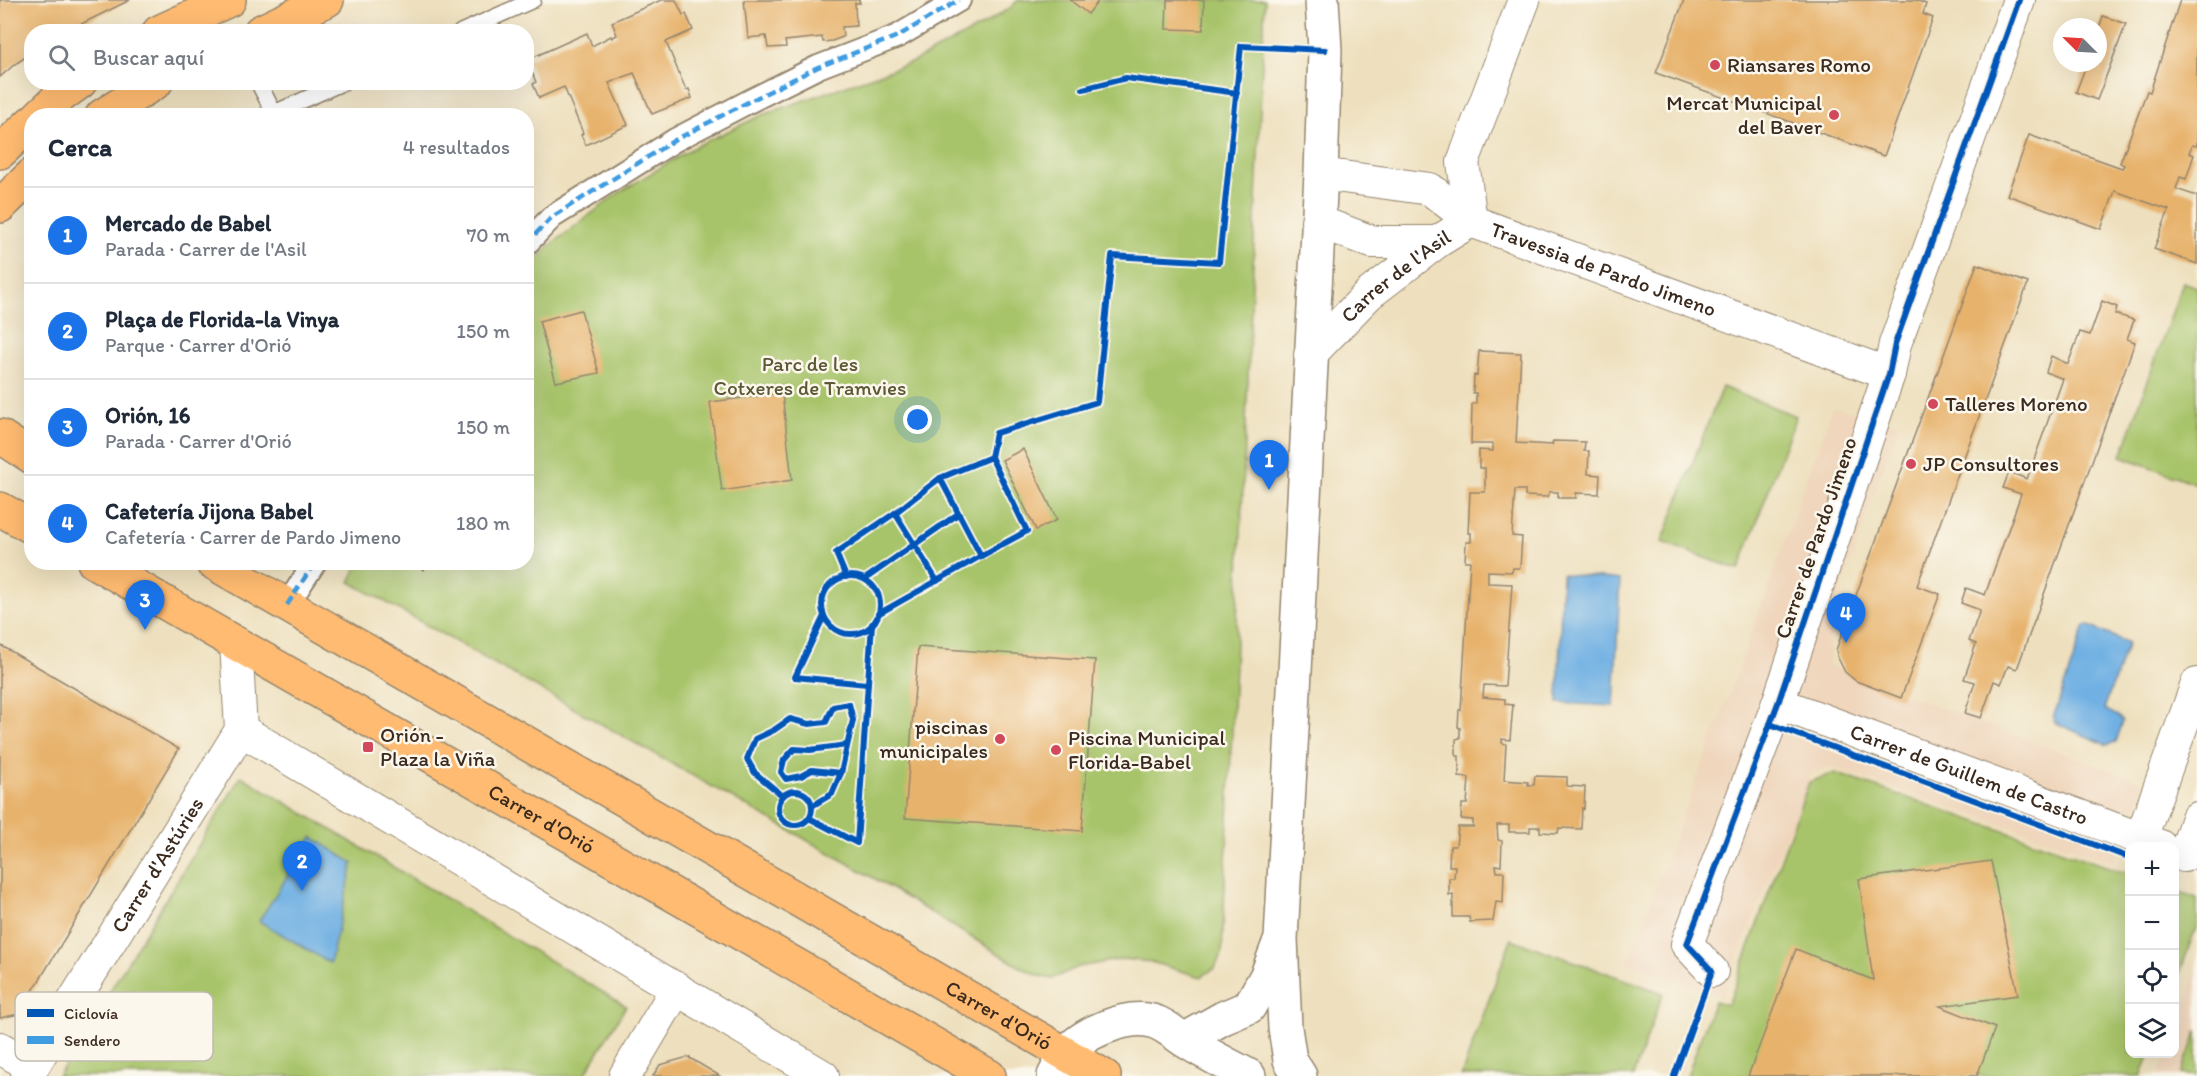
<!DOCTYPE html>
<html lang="es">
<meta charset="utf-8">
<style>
:root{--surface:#fff;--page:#f6f6f7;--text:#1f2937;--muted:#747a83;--line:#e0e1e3;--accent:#1a73e8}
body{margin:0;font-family:Itim,sans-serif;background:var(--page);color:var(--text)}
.controls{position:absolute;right:18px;bottom:18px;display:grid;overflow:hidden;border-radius:12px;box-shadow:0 6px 24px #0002}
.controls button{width:54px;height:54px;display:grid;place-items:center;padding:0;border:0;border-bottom:2px solid var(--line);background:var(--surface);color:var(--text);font:30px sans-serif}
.compass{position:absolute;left:2053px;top:18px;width:54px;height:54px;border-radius:50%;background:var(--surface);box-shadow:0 6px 24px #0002;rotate:294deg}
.you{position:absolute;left:918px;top:420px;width:21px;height:21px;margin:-15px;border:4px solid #fff;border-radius:50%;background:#1a73e8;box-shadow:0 0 0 9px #1a73e833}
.badge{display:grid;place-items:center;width:39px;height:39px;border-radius:50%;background:var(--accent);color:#fff;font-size:20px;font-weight:700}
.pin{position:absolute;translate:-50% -50px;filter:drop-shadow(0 2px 3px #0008)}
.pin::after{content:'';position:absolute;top:32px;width:21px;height:18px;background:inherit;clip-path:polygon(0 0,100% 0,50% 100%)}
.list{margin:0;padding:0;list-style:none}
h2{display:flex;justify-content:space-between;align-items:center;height:78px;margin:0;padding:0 24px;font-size:26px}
h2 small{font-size:20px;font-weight:400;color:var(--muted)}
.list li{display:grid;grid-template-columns:39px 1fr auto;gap:18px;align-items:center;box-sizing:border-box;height:96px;padding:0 24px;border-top:2px solid var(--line)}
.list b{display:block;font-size:22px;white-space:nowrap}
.list p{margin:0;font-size:20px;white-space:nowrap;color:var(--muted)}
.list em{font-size:20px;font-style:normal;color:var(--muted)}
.icon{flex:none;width:33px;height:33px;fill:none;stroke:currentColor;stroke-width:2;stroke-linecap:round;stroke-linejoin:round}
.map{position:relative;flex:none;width:2197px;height:1076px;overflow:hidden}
.search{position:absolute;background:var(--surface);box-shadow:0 6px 24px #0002;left:24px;top:24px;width:510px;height:66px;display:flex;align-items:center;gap:15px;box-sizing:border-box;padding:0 21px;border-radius:24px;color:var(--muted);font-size:22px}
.panel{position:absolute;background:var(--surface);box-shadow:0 6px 24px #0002;left:24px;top:108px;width:510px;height:462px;border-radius:24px}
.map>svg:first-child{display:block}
.built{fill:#efd6bc}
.green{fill:#a8c46b;stroke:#727744;stroke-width:1.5}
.water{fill:#6fb0e3;stroke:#556d80;stroke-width:1.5}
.building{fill:#e7b26c}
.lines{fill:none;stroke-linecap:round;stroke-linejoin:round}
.service-casing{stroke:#94856e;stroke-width:18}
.pedestrian-casing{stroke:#94856e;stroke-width:26}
.minor-casing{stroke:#94856e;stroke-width:34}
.tertiary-casing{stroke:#94856e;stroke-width:36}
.primary-casing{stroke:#94856e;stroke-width:36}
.service{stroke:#fff;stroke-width:15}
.pedestrian{stroke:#fff;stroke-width:22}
.minor{stroke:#fff;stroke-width:32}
.tertiary{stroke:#fff;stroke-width:33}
.primary{stroke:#ffbb71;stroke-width:33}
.quiet{stroke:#3f9ce0;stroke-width:4.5;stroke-dasharray:9 4.5;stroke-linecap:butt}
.cycleway-casing{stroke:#fbf7ec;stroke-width:10}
.cycleway{stroke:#0057b8;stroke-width:6}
.poi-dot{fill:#d1495b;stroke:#fbf7ec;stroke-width:2}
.labels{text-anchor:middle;stroke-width:5;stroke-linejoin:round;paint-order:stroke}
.poi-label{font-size:21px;fill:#3b2a1e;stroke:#fbf7ec;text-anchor:start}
.street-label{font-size:21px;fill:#3b2a1e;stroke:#fbf7ec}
.park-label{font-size:21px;fill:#5c5835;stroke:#fbf7ec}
.key{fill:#fbf7ec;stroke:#c1baae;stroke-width:1.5}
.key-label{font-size:16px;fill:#3b2a1e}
</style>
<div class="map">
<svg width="2197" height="1076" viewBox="0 0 2197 1076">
<rect width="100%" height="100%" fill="#fbf7ec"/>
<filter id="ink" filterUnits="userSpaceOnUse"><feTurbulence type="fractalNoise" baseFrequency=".0167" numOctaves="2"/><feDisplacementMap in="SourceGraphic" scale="12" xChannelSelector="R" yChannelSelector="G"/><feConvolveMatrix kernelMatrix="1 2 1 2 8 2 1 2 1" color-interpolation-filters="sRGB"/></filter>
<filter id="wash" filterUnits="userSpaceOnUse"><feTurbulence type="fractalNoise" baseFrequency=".008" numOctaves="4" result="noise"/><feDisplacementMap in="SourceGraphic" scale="24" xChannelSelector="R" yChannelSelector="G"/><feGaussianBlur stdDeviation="1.35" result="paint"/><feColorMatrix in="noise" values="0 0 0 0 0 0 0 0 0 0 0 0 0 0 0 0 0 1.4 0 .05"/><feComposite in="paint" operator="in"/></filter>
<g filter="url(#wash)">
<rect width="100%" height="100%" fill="#eee0be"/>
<g class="built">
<path d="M1833,407L1899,424L1830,621L1829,666L2146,783L2113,862L1831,767L1812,773L1722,996L1627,963L1740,665Z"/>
<path d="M2197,969V1076H2158L2166,1054H2174L2175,1031Z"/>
</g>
<g class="green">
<path d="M1018,0H1265L1222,953L1215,968L1201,977L1151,962L1123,959L1078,967L1052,979L1040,976L1022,968L872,877L350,582L359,563L526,562L527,272L548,247L618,193L696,146L762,115L913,62L978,28L1010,8Z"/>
<path d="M2183,282L2197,287V484L2121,456Z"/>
<path d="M1722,387L1796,416L1739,570L1662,542Z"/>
<path d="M1835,773L2129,874L2130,1054H2150L2141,1076H1687L1714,1001L1728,1005L1809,782Z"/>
<path d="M241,776L626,1006L584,1076H58Z"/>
<path d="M2174,890L2197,898V925L2175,986Z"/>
<path d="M1511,939L1663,993L1633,1076H1461Z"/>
<path d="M2197,1031V1076L2181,1074Z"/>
</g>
<g class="water">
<path d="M1562,574L1620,580L1614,706L1558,703Z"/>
<path d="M2085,626H2089L2128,643L2104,709L2118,716L2123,721L2116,742L2107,745L2055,723L2053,718Z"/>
<path d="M312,837L353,863L330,963L259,921Z"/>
</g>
<g id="blocks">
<g class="building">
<path d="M0,0H130L65,32H32V53L15,64L0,77Z"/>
<path d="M661,0H676L683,15L686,14L693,30L666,42L686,90L689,89L692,98L652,114L634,73L609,83L628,125L586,145L581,135L583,133L564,87L539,98L533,84L536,82L527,60L587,33L592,46L611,36L612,38L617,35L612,22Z"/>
<path d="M744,0H859L860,3H855L856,26L842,27L843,37L832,41L823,42L822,37L785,41L786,47L768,48L766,36L748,38Z"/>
<path d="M1070,0H1099L1088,14Z"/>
<path d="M1167,0H1204L1203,30L1166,29Z"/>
<path d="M1684,0H1916L1926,4L1923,14L1933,18L1884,156L1656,73Z"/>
<path d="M2180,0H2197V146L2192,145L2189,153L2194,155L2186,179L2180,177L2176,189L2197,196V264L2154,249L2169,210L2115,191L2101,229L2007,195L2029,135L2122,168L2124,165L2120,163L2147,91L2150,92Z"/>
<path d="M2103,16L2126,24L2097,100L2076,92L2087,63H2098V31Z"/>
<path d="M1977,264L2028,283L1917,586L1940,594L1901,698L1856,681L1845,672L1838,658L1836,650Z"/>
<path d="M2102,301L2117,307L2115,314L2134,320L2127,339L2135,342L2017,669L2008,666L2001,684L1994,681L1981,718L1965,713L1975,682L1964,679L1976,644L1969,641L1980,610L1961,603L1966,588L1985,595L2021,494L2003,488L2009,472L2027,479L2063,379L2046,372L2051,356L2068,364L2080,332L2090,335Z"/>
<path d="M581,310L599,373L556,382L539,321Z"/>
<path d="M1479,351L1521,353L1516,443L1552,445L1553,441L1585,442L1584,451H1589L1588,474L1600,475L1599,494L1576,493V498H1558V492H1549L1547,497L1525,496V490H1515L1512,536L1522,537L1520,568H1513L1512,572L1488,571V583L1512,584L1505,686L1484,685L1483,697L1505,699V704L1513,705L1510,740L1502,739V743L1506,744L1504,780L1528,782V785H1534L1535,776L1567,777V786L1585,787L1584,809L1582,808L1581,829L1559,828L1558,833L1540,832V827H1530V832H1509V825H1497L1498,840L1502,841L1501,866L1496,865L1497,872H1504L1503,903L1496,902L1493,921L1470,922L1469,917H1453V894L1449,895V878H1454L1455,866H1449L1450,846H1456L1458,827H1473V820L1461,819L1462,804H1467L1469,778L1459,777V756H1456V739L1460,738V728L1458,727L1459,710H1461L1470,561H1465L1466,542H1471V533H1468L1470,492H1485V468H1479V450L1493,451V444H1471L1472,404L1476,403V393H1473L1474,375L1477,376Z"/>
<path d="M782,393L792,480L722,491L710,402Z"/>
<path d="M1023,449L1057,520L1036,530L1002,460Z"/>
<path d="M410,562H427L424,570Z"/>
<path d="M0,645L179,749L19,1014L0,1018Z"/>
<path d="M918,647L1095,660L1082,831L905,818Z"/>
<path d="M1991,861L2018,995L1940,1006L1995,1028L1977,1076H1748L1796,949L1873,980L1859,879Z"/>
<path d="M688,1057L720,1076H653L660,1065Z"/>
</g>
</g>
</g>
<g filter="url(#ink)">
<use href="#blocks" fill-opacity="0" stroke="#94856e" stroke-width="1.5"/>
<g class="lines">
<g class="service-casing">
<g id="service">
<path d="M461,32L533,0"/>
<path d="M258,82L274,113L344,82"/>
</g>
</g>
<g class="pedestrian-casing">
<g id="pedestrian">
<path d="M526,244L552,217L675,140L748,102L818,67L898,36L959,0"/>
<path d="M287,605L315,562"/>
</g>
</g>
<g class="minor-casing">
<g id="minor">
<path id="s1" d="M1321,174L1430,189L1471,221L1889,374"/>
<path d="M1317,221L1372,242H1437"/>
<path d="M1471,221L1463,162L1524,0"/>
<path id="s2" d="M1310,355L1369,294L1437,242L1471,221"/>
<path id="s3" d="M1778,703L2160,846"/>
<path d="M241,730L823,1076"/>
<path d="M2141,838L2197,684"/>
<path d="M2184,856L2197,818"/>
<path d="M1712,971L1687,944L1778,703L1889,374L1895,344L2019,0"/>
<path d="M0,1048L33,1067"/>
<path id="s4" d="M27,1076L241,730L236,643"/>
<path d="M625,1076L677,988"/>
</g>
</g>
<g class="tertiary-casing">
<g id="tertiary">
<path d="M1184,1040L1223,1018L1249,1007L1267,975L1278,946"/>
<path d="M1054,1076C1058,1069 1060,1062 1065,1055C1080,1034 1126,1014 1152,1021C1164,1024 1173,1033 1184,1040C1204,1053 1227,1064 1249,1076"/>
<path d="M1300,1076L1290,1060L1285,1028L1281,939L1321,174L1325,50L1322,0"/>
</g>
</g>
<g class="primary-casing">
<g id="primary">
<path d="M159,32L229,0"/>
<path d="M260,32L327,0"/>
<path d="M39,116L58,98L80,82"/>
<path d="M102,116L156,82"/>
<path d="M0,152L32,122"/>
<path d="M0,206L32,175"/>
<path d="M0,436L32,457"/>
<path d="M0,509L32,527"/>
<path id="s5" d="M94,562L989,1076"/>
<path id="s6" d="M212,562L1104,1076"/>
</g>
</g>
<use href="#service" class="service"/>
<use href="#pedestrian" class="pedestrian"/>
<use href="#minor" class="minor"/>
<use href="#tertiary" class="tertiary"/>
<use href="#primary" class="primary"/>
<g class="quiet">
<path d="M526,244L552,217L675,140L748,102L818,67L898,36L959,0"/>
<path d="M287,605L315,562"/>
</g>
<g class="cycleway-casing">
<g id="cycleway">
<path d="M1083,89L1126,78L1237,93"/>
<path d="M991,457L996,433L1097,402L1112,256L1219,262L1241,46L1325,50"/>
<path d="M895,513L937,581"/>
<circle cx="851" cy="605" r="29"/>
<path d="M846,577L836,553L895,513L940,478L991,457L1027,531L981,556L940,478"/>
<path d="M865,579L958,514"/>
<path d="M878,614L981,556"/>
<path d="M824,616L795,677L867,684"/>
<path d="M1770,724L2130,858"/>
<path d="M841,773L812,770L801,776L786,779L781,772L784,760L794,749L810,750L847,745"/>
<circle cx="795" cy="808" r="17"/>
<path d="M783,796L755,773L747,759L755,739L774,730L790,719L809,724L826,722L833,707L849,704L853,720L841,773L832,794L812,806"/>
<path d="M809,818L857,843L872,624"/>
<path d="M1674,1076L1712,971L1687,944L1778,703L1889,374L1895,344L2019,0"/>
</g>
</g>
<use href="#cycleway" class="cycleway"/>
</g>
</g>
<g class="poi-dot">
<circle cx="1715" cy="65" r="6"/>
<circle cx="1834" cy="115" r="6"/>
<circle cx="1933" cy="404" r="6"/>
<circle cx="1911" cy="464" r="6"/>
<circle cx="1000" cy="739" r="6"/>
<rect x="362" y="741" width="12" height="12" rx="3"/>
<circle cx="1056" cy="750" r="6"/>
</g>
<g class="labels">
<g class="poi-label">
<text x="1727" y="72">Riansares Romo</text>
<text x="1822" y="110" text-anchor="end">Mercat Municipal<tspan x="1822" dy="24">del Baver</tspan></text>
<text x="1945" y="411">Talleres Moreno</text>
<text x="1923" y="471">JP Consultores</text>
<text x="988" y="734" text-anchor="end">piscinas<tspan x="988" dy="24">municipales</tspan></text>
<text x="380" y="742">Orión -<tspan x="380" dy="24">Plaza la Viña</tspan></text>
<text x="1068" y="745">Piscina Municipal<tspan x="1068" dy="24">Florida-Babel</tspan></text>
</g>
<g class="street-label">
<text dy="7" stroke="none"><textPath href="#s1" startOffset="303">Travessia de Pardo Jimeno</textPath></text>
<text dy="7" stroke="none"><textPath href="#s2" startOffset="117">Carrer de l'Asil</textPath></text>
<text transform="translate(1816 538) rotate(-71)" y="7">Carrer de Pardo Jimeno</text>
<text dy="7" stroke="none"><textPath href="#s3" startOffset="204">Carrer de Guillem de Castro</textPath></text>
<text dy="7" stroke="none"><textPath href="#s5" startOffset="516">Carrer d'Orió</textPath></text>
<text dy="7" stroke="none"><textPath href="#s4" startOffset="248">Carrer d'Astúries</textPath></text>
<text dy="7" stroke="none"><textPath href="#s6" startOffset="908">Carrer d'Orió</textPath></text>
</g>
<g class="park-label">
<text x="810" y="371">Parc de les<tspan x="810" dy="24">Cotxeres de Tramvies</tspan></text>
</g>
</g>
<rect x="15" y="992" width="198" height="69" rx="9" class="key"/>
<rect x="27" y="1009" width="27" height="8" fill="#0057b8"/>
<rect x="27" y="1036" width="27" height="8" fill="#3f9ce0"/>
<g class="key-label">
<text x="64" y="1019">Ciclovía</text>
<text x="64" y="1046">Sendero</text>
</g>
</svg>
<div class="controls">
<button>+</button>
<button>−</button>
<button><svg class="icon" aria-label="locate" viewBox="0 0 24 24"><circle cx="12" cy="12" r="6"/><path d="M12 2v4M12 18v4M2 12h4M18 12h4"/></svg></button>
<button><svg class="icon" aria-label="layers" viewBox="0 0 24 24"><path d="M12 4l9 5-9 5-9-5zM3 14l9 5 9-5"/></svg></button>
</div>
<svg class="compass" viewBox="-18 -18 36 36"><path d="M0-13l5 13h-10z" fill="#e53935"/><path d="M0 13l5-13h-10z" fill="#747a83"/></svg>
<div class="you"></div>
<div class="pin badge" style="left:1269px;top:490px">1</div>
<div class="pin badge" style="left:302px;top:891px">2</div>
<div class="pin badge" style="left:145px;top:630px">3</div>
<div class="pin badge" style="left:1846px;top:643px">4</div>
<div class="search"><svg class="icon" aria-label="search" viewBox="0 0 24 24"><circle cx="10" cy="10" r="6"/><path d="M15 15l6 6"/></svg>Buscar aquí</div>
<section class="panel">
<h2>Cerca<small>4 resultados</small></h2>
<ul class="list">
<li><span class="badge">1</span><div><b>Mercado de Babel</b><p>Parada · Carrer de l'Asil</p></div><em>70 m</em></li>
<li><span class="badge">2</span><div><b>Plaça de Florida-la Vinya</b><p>Parque · Carrer d'Orió</p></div><em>150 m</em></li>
<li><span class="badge">3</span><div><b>Orión, 16</b><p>Parada · Carrer d'Orió</p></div><em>150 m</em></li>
<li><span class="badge">4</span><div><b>Cafetería Jijona Babel</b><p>Cafetería · Carrer de Pardo Jimeno</p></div><em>180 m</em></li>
</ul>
</section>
</div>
